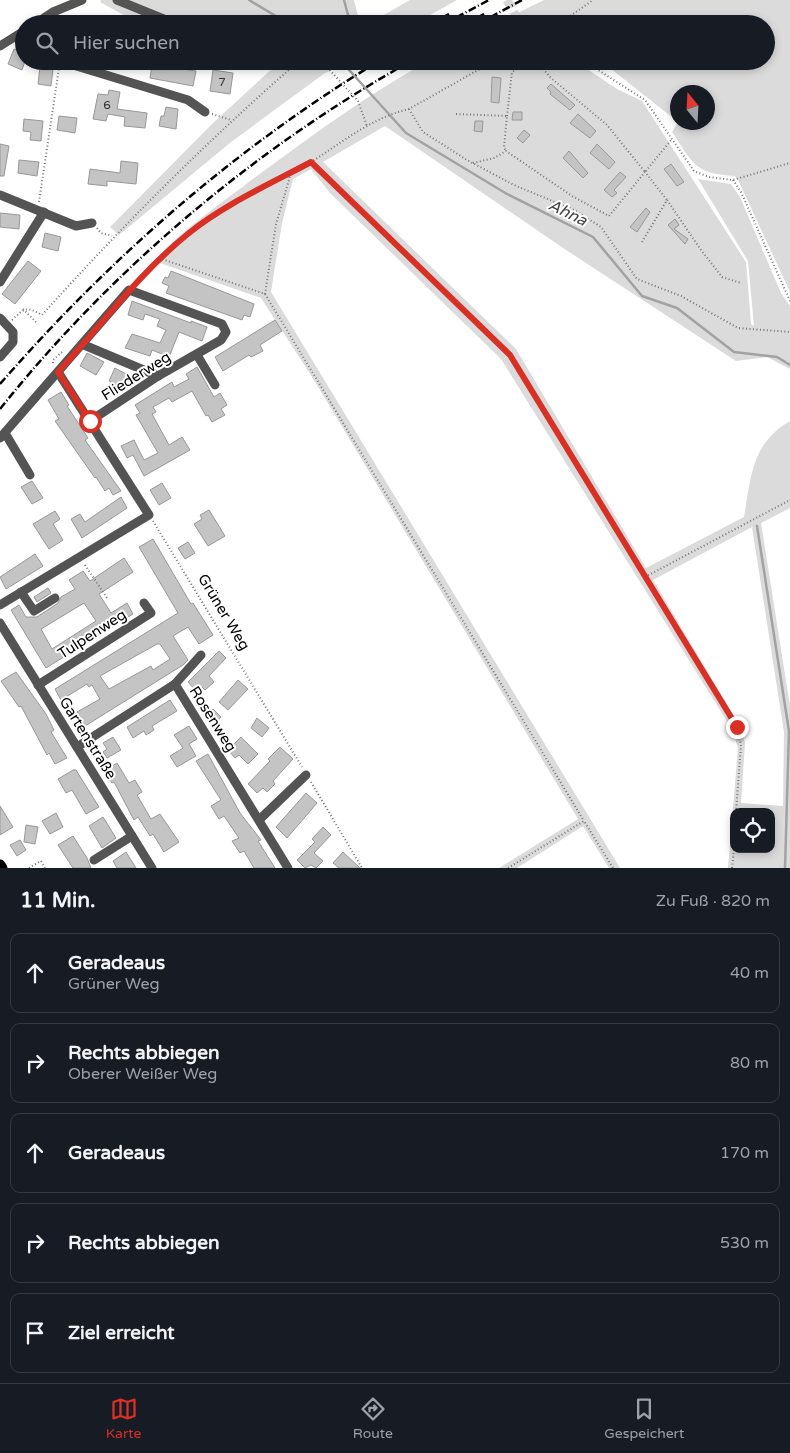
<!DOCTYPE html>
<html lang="de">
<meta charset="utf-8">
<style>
:root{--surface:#171b24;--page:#242831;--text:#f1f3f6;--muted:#9ea1a6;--line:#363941;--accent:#d93025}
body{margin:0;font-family:"Varela Round",sans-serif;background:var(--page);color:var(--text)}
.controls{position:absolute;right:15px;bottom:15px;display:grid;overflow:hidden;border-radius:10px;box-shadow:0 2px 8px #0003}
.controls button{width:45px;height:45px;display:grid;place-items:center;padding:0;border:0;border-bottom:1px solid var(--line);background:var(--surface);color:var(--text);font:25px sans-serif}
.compass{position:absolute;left:670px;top:85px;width:45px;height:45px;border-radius:50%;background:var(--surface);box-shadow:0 2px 8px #0003;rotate:342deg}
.stop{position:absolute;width:15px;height:15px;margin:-11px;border:4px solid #d93025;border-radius:50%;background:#fff}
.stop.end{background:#d93025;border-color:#fff;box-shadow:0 1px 5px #0008}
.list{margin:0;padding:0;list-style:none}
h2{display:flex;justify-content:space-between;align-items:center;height:65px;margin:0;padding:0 20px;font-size:21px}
h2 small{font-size:16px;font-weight:400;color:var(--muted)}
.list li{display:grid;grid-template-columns:32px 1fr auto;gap:15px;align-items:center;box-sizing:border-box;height:80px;margin:0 10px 10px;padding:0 10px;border:1px solid var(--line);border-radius:10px}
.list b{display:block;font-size:19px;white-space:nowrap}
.list p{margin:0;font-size:16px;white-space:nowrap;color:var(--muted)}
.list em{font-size:16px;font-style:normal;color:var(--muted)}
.icon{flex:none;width:28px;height:28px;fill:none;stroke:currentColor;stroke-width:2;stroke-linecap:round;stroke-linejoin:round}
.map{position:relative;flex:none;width:790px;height:868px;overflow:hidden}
.search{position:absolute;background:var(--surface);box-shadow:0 2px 8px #0003;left:15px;right:15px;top:15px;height:55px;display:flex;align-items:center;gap:12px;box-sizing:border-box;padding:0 18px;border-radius:28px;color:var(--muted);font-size:19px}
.sheet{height:515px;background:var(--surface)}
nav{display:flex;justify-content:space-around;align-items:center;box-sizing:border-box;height:70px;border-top:1px solid var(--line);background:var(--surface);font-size:14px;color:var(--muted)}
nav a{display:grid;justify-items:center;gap:2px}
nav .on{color:var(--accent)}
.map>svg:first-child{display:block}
.green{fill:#dbdbdb;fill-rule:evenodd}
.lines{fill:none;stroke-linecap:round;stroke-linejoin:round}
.stream{stroke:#a2a2a2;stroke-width:2.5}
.building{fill:#c4c4c4;stroke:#989898;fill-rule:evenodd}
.minor-tunnel{stroke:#d9d9d9;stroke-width:9;stroke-dasharray:9 4.5;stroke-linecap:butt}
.path{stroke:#767676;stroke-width:2;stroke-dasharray:1 2.5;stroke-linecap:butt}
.minor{stroke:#545454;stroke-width:9}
.major{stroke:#000;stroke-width:11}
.rail{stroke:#000;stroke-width:2.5;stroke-dasharray:8 2.5 1 2.5;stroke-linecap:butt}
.route{stroke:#d93025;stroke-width:6}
.labels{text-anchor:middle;stroke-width:4;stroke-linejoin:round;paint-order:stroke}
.number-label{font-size:12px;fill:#313131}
.street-label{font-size:15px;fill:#000;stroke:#fff}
.water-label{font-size:16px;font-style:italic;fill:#434343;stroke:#fff}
</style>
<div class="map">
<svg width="790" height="868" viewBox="0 0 790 868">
<rect width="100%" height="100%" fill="#fff"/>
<g class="green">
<path d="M101,0H354L360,24H147L131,19L100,2Z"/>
<path d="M410,0H457L414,24H368Z"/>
<path d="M544,0H790V292L739,182L735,176C694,174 693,163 672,132L678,122H708V92H678V122L601,61H766V24H495Z"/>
<path d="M262,61H350L325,73L231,142L119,235L110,227L213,123L275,66Z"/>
<path d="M428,61H575L617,89L642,101L746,262L751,324L754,326L748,261L698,179L731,184L740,197L781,293L790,306V369L767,357L736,361L563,248L385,126L323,162L516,349L646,568L744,517C751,477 751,444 790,421V508L761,523L790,706V868H728L738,748L733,731L501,359L330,193L311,169L293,179L282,223L271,292L620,868H609L583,826L517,868H499L578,819L314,380L261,298L154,261C181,231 213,209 245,185C304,141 364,97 428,61ZM752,527L784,732L783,806L741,803L745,743L740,726L653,580ZM734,812H771V849H734Z"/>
</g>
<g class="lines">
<g class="stream">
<path d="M249,0L289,24"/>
<path d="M341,24L348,15L344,0"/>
<path d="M341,61L406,133L507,194L593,237L642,296L677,308L734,352L777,357L790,365"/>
<path d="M757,526L789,731L785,868"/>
</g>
</g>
<g class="building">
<path d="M14,49L24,53L25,61L22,70L8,64Z"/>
<path d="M114,61H138L137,69L113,66Z"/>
<path d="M152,65L196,71L193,86L150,78Z"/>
<path d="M40,67L53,69L51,86L38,84Z"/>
<path d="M213,70L233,73L230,94L210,91Z"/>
<path d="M492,77L501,78L499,103L491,102Z"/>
<path d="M551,84L575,105L570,110L550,94L551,92L547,88Z"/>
<path d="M109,90L120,92L117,109L147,113L145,128L124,126L125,117L108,114L106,121L93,119L98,94L108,95Z"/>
<path d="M166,107L178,109L176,129L159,126L161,116H164Z"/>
<path d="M513,112H522V120H512Z"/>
<path d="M578,114L596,131L590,138L570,123Z"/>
<path d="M59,116L77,118L75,133L57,130Z"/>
<path d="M24,119L43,121L41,141L30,140L31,132L23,131Z"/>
<path d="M475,121H483L482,132L474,131Z"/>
<path d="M524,130L530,135L523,143L517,138Z"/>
<path d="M0,144L9,146L4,176H0Z"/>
<path d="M597,144L615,162L609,169L590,153Z"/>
<path d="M569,151L588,173L583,178L563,158Z"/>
<path d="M19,160L39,162L37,176L18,173Z"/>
<path d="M121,161L138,163L136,184L107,181V186L88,184L90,169L120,173Z"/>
<path d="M671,164L684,182L677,186L664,169Z"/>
<path d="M620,172L626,177L614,190L617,193L612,197L604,190Z"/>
<path d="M646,208L650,212L637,232L630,227Z"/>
<path d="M0,213L20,215L19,229L0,227Z"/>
<path d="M675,219L679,225L674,229L688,239L685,244L668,225Z"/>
<path d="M45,233L61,237L58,251L42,247Z"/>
<path d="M28,261L41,271L15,304L2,294Z"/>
<path d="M171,271L254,304L250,317L244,315L242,320L166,293L169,286L162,283L165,277L168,278Z"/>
<path d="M132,301L191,323V321L207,327L202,341L179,332L169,357L152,350L150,356L125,348L132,334L160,343L166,330L157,326L160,319L145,314L143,320L128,315Z"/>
<path d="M275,320L282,331L260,345L263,351L251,357L249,355L223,371L215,357Z"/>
<path d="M87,353L104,362L96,375L80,366Z"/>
<path d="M197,367L214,397L220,393L227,405L221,409L225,415L212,422L208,415L206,416L192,391L172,402L169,398L153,407L156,412L152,414L169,445L182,437L190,450L144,476L133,455L127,458L121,446L134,440L144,460L158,453L136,415L140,413L135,405L172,382L174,387L189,379L186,374Z"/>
<path d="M115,368L128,375L122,388L109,381Z"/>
<path d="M61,392L69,405L67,406L88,438L85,440L121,491L113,495L109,488L105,491L96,477L95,478L55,421L59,419L48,400Z"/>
<path d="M32,481L43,498L32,504L21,487Z"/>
<path d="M162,483L171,498L159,505L150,490Z"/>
<path d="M121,497L127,508L82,538L71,519L80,514L85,522Z"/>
<path d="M209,510L225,536L208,546L194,524L202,519L200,515Z"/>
<path d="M55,511L60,519L53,524L63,540L49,549L33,524Z"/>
<path d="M153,539L191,604L193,603L213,635L199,644L188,627L173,636L188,660L183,665L85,726L77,712L100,699L92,685L89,687L87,684L61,700L55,689L178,613L139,547ZM157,644H160L170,659L153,670L151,666L109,689L100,676Z"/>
<path d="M188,542L195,553L185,559L178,548Z"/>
<path d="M35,554L43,566L6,589L0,577Z"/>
<path d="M124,558L133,572L99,594L111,613L127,603L133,614L46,668L11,610L19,605L26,617H37L58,603L61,597L75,589L69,580L83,571L90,581ZM84,603L96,621L52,649L41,629Z"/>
<path d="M48,588L51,593L37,602L34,597Z"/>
<path d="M219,651L226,658L209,676L214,682L205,690L202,687L197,692L188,682Z"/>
<path d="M16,672L46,714L54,730L51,732L67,758L55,764L49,753L47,755L21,706L19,707L1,681Z"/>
<path d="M238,680L248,689L228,710L219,702Z"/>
<path d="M170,700L177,711L152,726L154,730L146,735L144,731L133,738L127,727Z"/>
<path d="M213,709L221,717L216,722L208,714Z"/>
<path d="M257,718L269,728L262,737L251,728Z"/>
<path d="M189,726L197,739L189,744L196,756L177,767L170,756L183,748L174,735Z"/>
<path d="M113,737L121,750L107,758L103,752L107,749L103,743Z"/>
<path d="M241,737L258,754L248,764L239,755L235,758L228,750Z"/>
<path d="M280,747L293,759L273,781L275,784L267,792L263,788L257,793L248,784L270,761L268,759Z"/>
<path d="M208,754L240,813L261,840L258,841L275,868H254L244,851L240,853L232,841L239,838L224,816L219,819L211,806L221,800L196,761Z"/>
<path d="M117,763L129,783L135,780L142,792L137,795L151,819L160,814L179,842L164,852L153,834L150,836L138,817L134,820L114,782L112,783L104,771Z"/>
<path d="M73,770H76L99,807L86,814L72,790L66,793L58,779Z"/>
<path d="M306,793L317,803L287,838L276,827Z"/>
<path d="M0,806L13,827L0,835Z"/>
<path d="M56,813L63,827L50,834L42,821Z"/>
<path d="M103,817L116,838L102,848L89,826Z"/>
<path d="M26,825L38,827L35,844L24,842Z"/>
<path d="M323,827L331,835L314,853L323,861L316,868L311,865L305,868L297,860L315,842L312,839Z"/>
<path d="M73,836L87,858L91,868H73L58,845Z"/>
<path d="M20,840L26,850L17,856L10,845Z"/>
<path d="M126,852L136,868H117L113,861Z"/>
<path d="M343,852L360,868H339L333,863Z"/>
</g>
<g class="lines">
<path class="minor-tunnel" d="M507,0L518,20"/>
<g class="path">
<path d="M559,24L593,0"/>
<path d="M319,61L326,66L358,101L367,126"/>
<path d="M536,61L551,78L607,125L645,172L672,139"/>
<path d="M584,61L645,100L694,171L709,177L733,180L790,163"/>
<path d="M409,109L423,132L467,160L514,185L574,210L601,227L637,279L681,296L738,328L790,332"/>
<path d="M212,114L231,120"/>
<path d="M456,114L507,116L504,147L506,151"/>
<path d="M507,116L512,72L532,61"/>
<path d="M311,162L510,355L737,727L741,745L736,812"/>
<path d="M473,163L494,158L506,151L572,196L609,216L645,172L667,200"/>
<path d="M733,180L741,192L790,301"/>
<path d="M39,202L59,68"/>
<path d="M97,228L101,233L112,236"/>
<path d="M642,242L667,200L701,250L722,277L741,283"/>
<path d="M159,258L265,294L584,821"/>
<path d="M136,283C153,265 170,248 189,233C226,204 271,186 311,162C343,142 371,118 409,109L494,61"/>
<path d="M265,294L276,224L291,173"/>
<path d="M23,309L38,324"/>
<path d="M12,320C25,308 26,306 42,315C123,225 208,140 299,61"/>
<path d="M53,363V360L62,352"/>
<path d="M153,521L302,767"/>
<path d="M85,565L107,598"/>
<path d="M645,577L790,500"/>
<path d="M311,782L362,868"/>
<path d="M29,868L41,861L45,868"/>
<path d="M508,868L584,821L613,868"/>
<path d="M732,868L734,849"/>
</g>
<g class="minor">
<path d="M117,0L176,24"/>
<path d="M518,20L520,24"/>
<path d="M35,24L53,12L82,0"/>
<path d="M0,46L24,31"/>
<path d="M60,61L188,100L205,112"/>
<path d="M0,195L76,226L92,223"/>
<path d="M0,282L44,212"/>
<path d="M0,318L13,332V342L0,357"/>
<path d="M84,345L158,376"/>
<path d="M197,355L215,385"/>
<path d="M5,433L30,475"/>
<path d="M0,438L129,290L222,324L226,332L221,340L158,376L90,421"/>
<path d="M21,592L34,611L55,598"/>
<path d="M0,605L149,515L58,372"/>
<path d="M0,623L152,868"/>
<path d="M175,684L201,655"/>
<path d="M38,685L151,613L144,603"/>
<path d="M77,747L175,684L288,868"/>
<path d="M260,819L306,775"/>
<path d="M94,860L132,836"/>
</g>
<path class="major" d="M0,865L2,868"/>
<g class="rail">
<path d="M431,24L449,14"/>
<path d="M444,24L489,0"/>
<path d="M466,24L484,14"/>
<path d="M478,24L522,0"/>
<path d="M0,384C110,258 235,148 379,61"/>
<path d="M0,409C112,269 254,149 411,61"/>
</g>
</g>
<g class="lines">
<path class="route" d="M90,421L58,372C101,326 139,273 189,233C225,204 270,184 311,162L510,355L737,727"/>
</g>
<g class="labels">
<g class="number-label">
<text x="222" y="86">7</text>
<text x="107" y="109">6</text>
</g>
<g class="street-label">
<text transform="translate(136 376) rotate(-32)" y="5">Fliederweg</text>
<text transform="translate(224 612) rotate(59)" y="5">Grüner Weg</text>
<text transform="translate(92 634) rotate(-33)" y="5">Tulpenweg</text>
<text transform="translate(213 719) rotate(58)" y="5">Rosenweg</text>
<text transform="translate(88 738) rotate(58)" y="5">Gartenstraße</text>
</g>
<g class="water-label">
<text transform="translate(568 212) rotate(26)" y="6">Ahna</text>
</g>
</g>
</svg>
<div class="controls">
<button><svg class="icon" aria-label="locate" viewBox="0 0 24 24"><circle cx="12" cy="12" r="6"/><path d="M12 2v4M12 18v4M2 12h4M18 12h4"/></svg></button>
</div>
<svg class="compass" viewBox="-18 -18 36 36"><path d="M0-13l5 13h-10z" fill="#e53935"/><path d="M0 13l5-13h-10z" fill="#9ea1a6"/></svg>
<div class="stop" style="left:90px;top:421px"></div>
<div class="stop end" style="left:737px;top:727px"></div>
<div class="search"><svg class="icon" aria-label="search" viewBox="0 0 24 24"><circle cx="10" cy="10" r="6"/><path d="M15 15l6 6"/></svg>Hier suchen</div>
</div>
<section class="sheet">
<h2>11 Min.<small>Zu Fuß · 820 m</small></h2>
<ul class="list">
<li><svg class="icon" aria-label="ahead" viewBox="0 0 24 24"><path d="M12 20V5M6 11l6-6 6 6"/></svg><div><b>Geradeaus</b><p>Grüner Weg</p></div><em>40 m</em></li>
<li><svg class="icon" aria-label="right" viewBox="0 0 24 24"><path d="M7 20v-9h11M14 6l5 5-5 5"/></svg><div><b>Rechts abbiegen</b><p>Oberer Weißer Weg</p></div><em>80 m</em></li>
<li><svg class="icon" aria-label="ahead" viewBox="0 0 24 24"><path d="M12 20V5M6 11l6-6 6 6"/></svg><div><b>Geradeaus</b></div><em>170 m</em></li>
<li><svg class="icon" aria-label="right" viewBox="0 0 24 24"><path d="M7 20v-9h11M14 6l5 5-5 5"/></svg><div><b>Rechts abbiegen</b></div><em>530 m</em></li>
<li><svg class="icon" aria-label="arrive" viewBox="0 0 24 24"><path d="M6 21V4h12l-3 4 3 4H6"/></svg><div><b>Ziel erreicht</b></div></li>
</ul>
</section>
<nav>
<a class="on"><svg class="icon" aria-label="map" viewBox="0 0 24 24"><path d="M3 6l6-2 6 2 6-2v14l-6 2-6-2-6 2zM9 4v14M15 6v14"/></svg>Karte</a>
<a><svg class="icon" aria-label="directions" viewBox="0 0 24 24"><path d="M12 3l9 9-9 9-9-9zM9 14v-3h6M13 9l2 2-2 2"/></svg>Route</a>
<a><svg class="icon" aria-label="saved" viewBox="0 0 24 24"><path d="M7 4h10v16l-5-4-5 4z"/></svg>Gespeichert</a>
</nav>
